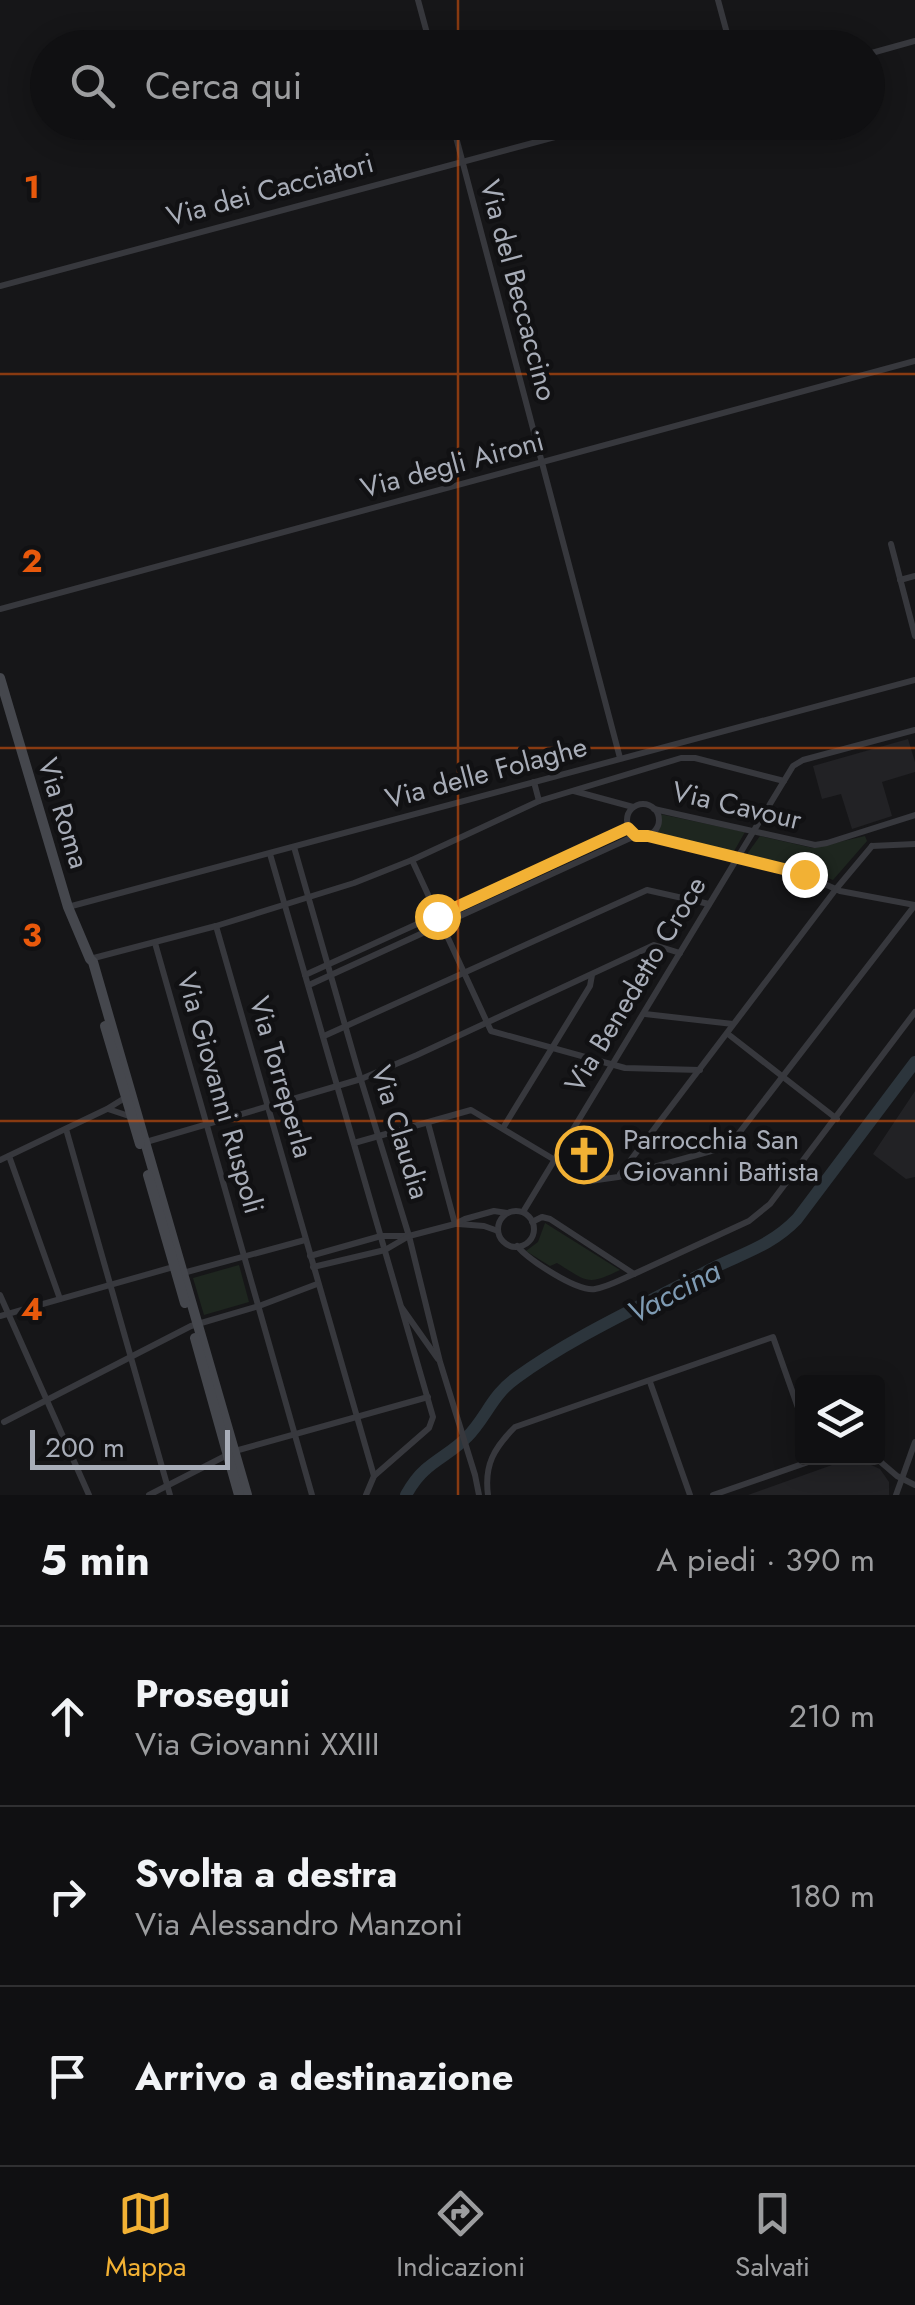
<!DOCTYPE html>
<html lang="it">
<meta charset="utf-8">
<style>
:root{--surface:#101012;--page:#1e1e20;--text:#f1f3f6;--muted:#9c9d9f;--line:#303032;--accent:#f2b134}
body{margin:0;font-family:Jost,sans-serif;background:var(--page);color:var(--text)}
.controls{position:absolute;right:30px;bottom:30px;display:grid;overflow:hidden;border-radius:10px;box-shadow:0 5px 25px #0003}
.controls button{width:90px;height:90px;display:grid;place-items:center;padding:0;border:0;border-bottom:2px solid var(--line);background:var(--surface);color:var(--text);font:50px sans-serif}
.scale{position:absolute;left:30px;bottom:25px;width:200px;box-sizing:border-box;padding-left:10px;border:5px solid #a8adb8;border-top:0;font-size:28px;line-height:35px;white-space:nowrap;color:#a8adb8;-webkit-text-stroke:8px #111113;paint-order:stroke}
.stop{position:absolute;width:30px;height:30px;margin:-22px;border:8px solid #f2b134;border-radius:50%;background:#fff}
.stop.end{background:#f2b134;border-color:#fff;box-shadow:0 2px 10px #0008}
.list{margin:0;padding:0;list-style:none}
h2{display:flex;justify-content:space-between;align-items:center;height:130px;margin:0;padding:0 40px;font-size:42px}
h2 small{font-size:32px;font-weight:400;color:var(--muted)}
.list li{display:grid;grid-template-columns:65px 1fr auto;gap:30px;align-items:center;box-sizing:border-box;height:180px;padding:0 40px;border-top:2px solid var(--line)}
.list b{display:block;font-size:38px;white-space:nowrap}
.list p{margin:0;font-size:32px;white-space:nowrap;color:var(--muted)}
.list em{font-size:32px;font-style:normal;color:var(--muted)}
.icon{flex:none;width:55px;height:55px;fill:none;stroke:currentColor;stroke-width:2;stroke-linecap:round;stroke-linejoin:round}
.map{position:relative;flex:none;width:915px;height:1495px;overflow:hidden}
.search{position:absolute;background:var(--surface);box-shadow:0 5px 25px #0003;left:30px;right:30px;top:30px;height:110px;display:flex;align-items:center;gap:25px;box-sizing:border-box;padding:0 35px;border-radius:55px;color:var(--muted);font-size:38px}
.sheet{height:670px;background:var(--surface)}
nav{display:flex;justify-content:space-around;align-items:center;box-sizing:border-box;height:140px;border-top:2px solid var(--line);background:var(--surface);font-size:28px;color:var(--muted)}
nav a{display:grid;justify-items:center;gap:5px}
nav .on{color:var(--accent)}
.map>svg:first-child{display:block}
.built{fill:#222225}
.green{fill:#1e261f}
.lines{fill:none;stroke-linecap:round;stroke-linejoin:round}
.river{stroke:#2c353c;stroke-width:12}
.street{stroke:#37383d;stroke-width:6}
.secondary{stroke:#45474d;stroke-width:10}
.route{stroke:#f2b134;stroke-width:12}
.grid{fill:none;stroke:#e8590c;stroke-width:2.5;stroke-opacity:0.55}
.labels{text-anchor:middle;stroke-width:9;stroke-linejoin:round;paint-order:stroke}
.street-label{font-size:28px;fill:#a8adb8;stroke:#111113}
.poi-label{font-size:28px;fill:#a8adb8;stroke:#111113;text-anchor:start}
.water-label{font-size:30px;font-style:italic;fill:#7f9bb3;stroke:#111113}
.grid-label{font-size:32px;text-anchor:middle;font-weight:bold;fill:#e8590c;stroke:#111113;stroke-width:9;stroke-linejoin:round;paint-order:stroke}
</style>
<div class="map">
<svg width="915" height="1495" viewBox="0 0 915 1495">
<rect width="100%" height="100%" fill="#161618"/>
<g class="built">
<path d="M908,739L915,762V772L882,782L892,816L852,829L841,794L822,799L813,766Z"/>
<path d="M915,1091V1177L906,1179L873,1154Z"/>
<path d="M858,1459L880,1469L889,1482V1495H748L832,1465Z"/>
</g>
<g class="green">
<path d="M660,814L745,832L733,853L656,834L661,826Z"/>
<path d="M760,836L813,848L865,836L867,841L833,880L803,868L747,854Z"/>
<path d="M545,1223L620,1270C587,1286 588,1282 557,1263L550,1266L526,1251L538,1242Z"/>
<path d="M239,1265L249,1302L204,1315L193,1278Z"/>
</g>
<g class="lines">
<path class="river" d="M406,1495C411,1486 417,1477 425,1470C438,1458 454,1451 467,1437C486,1418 492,1395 516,1378C575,1335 646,1304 711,1269C743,1253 771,1246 797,1219L915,1062"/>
<g class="street">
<path d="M418,0L431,48"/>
<path d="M718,0L731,48"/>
<path d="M868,54L915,41"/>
<path d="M452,122L620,758"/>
<path d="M0,286L611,122"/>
<path d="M891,544L915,636"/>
<path d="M900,580L915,576"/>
<path d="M0,609L915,361"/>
<path d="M534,782L539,801"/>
<path d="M574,791L633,807"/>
<circle cx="643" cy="820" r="16"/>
<path d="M654,809L815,845L827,843L915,815"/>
<path d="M872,846L915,844"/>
<path d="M294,847L357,1067L409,1236L440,1362L475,1475L479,1495"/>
<path d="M270,854L433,1417L429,1428L374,1476L366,1495"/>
<path d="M412,860L491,1031L625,1068L700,1070"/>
<path d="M68,907L915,680"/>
<path d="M216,926L374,1476"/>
<path d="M155,943L312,1495"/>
<path d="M90,959L216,926L354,883L412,860L539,801L681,758H695L784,781"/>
<path d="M305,975L628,828"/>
<path d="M309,985L637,835"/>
<path d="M645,1014L733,1024"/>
<path d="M728,1034L837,1119"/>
<path d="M324,1036L647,890L709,904"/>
<path d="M108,1109L132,1117"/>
<path d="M428,1123L455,1224"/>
<path d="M503,1128L590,986L592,975"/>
<path d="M66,1129L170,1495"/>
<path d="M146,1142L361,1079L417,1055L654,945L680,953"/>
<path d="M354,1143L471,1110L590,1181L618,1177L729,1146L915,905L840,891L798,872L647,836"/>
<path d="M9,1156L60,1299"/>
<path d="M0,1160L107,1109L128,1096"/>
<path d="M620,1174L836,889L872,846"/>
<circle cx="516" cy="1229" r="18"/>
<path d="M523,1212L793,766L803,760L915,730"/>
<path d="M458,1224L484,1226L498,1231"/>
<path d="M517,1246C529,1260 577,1292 595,1289C608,1287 622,1279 634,1274L550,1219L542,1217L532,1222"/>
<path d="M310,1256L381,1236H408"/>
<path d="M313,1267L385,1250L409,1236L455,1224L465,1219L494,1211L507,1213"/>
<path d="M183,1273L305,1240"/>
<path d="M634,1274L749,1221L770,1204L915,1012"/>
<path d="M0,1295L89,1495"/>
<path d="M402,1308L438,1359"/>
<path d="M0,1316L177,1266"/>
<path d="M650,1382L690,1495"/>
<path d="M4,1422L191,1326L259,1306L317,1284"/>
<path d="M876,1458L897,1476L915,1485"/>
<path d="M149,1495L235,1451L428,1397"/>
<path d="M488,1495C484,1465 494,1448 515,1427L773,1337L802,1419"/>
<path d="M713,1495L817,1459L835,1458"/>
<path d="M896,1495L915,1442"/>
</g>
<g class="secondary">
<path d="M0,678L68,907L90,959L93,962L247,1495"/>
<path d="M105,1026L140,1144"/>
<path d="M148,1175L185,1303"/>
<path d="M195,1338L239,1495"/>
</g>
</g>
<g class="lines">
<path class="route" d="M437,916L628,828L636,836H648L804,874"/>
</g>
<path class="grid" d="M458,0V48M458,122V1495M0,374H915M0,748H915M0,1121H915"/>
<defs>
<g id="church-ring" transform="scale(2.875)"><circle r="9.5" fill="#111113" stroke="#f2b134" stroke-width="1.5"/><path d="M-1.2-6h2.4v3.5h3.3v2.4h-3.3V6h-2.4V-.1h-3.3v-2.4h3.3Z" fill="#f2b134"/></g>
</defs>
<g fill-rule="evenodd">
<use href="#church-ring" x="584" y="1155"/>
</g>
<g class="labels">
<g class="street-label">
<text transform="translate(270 189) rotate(-15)" y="10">Via dei Cacciatori</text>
<text transform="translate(519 290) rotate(75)" y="10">Via del Beccaccino</text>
<text transform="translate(452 464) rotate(-15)" y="10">Via degli Aironi</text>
<text transform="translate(486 772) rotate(-15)" y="10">Via delle Folaghe</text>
<text transform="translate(737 805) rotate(13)" y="10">Via Cavour</text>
<text transform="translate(64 813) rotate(73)" y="10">Via Roma</text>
<text transform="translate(635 984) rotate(-59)" y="10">Via Benedetto Croce</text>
<text transform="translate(282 1077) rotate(74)" y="10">Via Torreperla</text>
<text transform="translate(221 1093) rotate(74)" y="10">Via Giovanni Ruspoli</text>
<text transform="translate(401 1132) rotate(73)" y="10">Via Claudia</text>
</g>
<g class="poi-label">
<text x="623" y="1149">Parrocchia San<tspan x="623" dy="32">Giovanni Battista</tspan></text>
</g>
<g class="water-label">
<text transform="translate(674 1292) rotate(-28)" y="10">Vaccina</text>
</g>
</g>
<g class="grid-label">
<text x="32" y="198">1</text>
<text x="32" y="572">2</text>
<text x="32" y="946">3</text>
<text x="32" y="1320">4</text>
</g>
</svg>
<div class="controls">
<button><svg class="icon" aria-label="layers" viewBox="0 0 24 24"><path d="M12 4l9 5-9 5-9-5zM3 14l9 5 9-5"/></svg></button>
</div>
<div class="scale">200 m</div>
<div class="stop" style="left:437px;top:916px"></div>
<div class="stop end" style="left:804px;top:874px"></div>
<div class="search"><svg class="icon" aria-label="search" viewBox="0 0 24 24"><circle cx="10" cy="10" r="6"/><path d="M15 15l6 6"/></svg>Cerca qui</div>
</div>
<section class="sheet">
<h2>5 min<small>A piedi · 390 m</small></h2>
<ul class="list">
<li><svg class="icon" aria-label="ahead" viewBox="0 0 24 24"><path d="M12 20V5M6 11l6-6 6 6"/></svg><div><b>Prosegui</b><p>Via Giovanni XXIII</p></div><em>210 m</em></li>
<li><svg class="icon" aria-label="right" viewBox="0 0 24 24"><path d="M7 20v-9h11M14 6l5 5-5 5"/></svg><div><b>Svolta a destra</b><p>Via Alessandro Manzoni</p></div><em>180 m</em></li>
<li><svg class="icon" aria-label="arrive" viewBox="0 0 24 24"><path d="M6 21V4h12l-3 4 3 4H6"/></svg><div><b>Arrivo a destinazione</b></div></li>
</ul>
</section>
<nav>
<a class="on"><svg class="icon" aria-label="map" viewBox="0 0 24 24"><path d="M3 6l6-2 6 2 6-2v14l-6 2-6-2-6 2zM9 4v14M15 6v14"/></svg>Mappa</a>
<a><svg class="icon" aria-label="directions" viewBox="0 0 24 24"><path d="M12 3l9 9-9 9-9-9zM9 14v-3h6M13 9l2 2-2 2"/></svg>Indicazioni</a>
<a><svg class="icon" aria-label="saved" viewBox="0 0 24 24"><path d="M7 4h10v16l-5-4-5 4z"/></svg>Salvati</a>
</nav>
